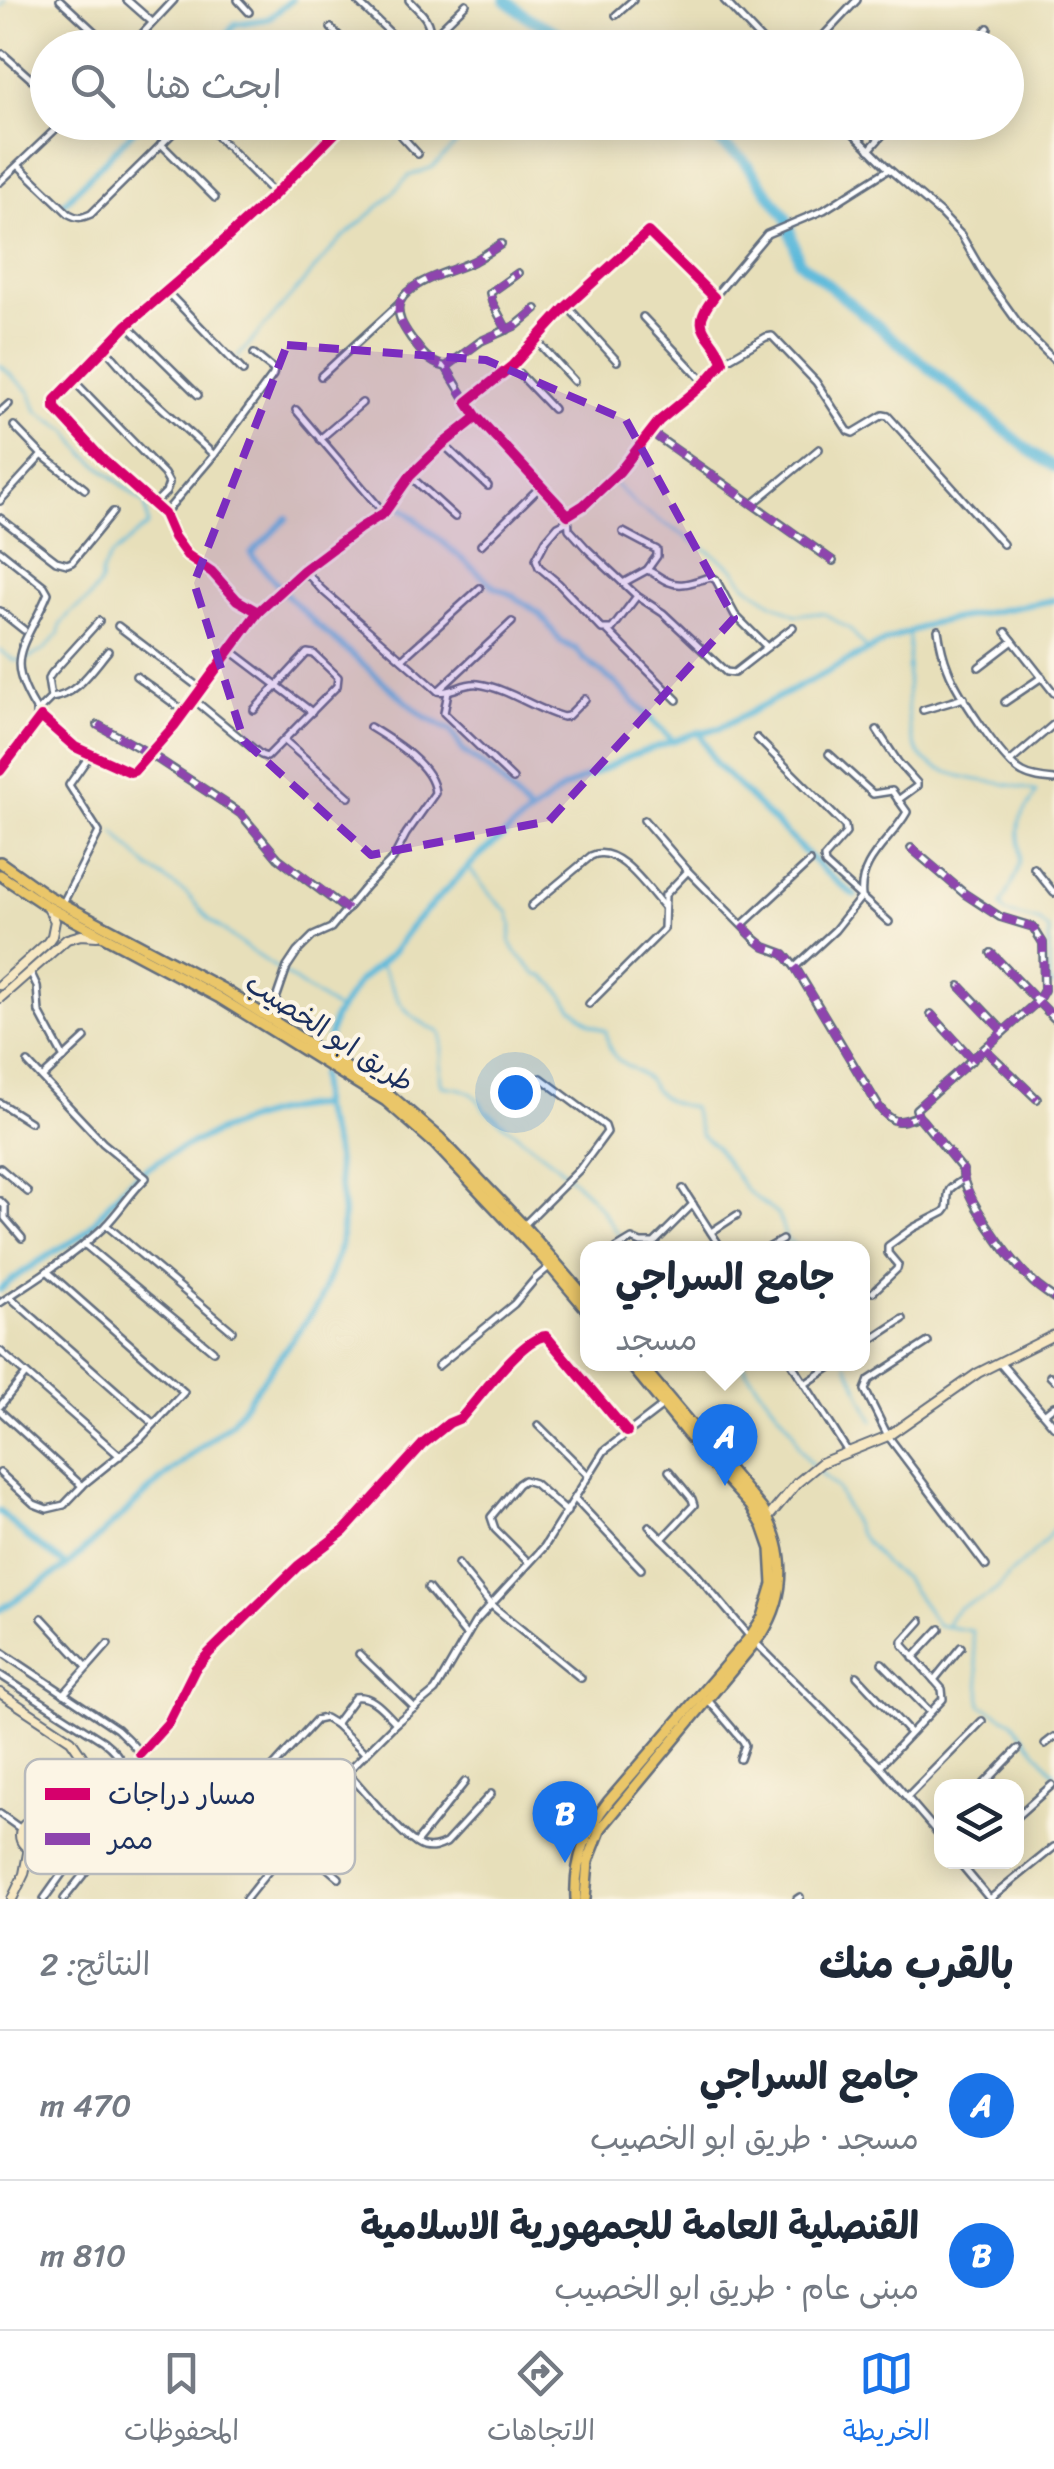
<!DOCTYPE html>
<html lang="ar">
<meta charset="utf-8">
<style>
:root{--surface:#fff;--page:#f2f2f3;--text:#1f2937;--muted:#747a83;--line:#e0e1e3;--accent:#1a73e8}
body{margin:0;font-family:Sriracha,"Playpen Sans Arabic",sans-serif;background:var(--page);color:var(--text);direction:rtl}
.controls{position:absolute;right:30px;bottom:30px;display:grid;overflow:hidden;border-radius:20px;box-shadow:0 5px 25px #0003}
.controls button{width:90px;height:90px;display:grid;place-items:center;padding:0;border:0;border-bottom:2px solid var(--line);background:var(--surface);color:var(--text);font:50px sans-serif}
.you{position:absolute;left:515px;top:1092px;width:35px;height:35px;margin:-25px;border:8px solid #fff;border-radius:50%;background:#1a73e8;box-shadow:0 0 0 15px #1a73e833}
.badge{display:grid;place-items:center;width:65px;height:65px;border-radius:50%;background:var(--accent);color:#fff;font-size:32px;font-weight:700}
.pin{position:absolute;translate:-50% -82px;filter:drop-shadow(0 2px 5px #0008)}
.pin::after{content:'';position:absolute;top:52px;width:35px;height:30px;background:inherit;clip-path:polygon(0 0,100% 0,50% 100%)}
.popup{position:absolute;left:580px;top:1241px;width:290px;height:130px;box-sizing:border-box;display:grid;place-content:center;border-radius:20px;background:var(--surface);filter:drop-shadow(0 2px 8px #0005);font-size:32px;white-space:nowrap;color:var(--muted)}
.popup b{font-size:38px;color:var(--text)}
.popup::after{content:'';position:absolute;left:50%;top:100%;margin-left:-20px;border:20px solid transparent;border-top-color:var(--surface)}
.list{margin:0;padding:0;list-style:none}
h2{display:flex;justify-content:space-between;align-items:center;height:130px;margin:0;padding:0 40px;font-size:42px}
h2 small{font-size:32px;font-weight:400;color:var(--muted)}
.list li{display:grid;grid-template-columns:65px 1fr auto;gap:30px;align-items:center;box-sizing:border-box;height:150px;padding:0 40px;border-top:2px solid var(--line)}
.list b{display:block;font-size:38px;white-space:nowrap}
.list p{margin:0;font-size:32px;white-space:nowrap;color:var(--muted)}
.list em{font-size:32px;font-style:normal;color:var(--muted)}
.icon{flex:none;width:55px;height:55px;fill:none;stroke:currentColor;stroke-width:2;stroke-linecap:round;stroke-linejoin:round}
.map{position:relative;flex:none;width:1054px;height:1899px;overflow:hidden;direction:ltr}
.search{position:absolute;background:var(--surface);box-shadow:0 5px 25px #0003;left:30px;right:30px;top:30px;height:110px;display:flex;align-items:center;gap:25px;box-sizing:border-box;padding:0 35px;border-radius:55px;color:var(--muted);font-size:38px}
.sheet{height:430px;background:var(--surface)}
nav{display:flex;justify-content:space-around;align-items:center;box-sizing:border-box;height:140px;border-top:2px solid var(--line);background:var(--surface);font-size:28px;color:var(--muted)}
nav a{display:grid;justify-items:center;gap:5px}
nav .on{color:var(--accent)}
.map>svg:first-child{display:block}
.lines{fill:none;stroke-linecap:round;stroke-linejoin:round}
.stream{stroke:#5dbadb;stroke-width:2.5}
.canal{stroke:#5dbadb;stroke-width:6}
.river{stroke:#5dbadb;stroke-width:11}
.minor-casing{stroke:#626d7e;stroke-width:10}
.tertiary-casing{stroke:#626d7e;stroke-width:11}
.secondary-casing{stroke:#626d7e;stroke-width:12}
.primary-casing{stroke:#626d7e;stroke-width:14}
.minor{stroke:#fff;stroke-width:5}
.tertiary{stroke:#fff;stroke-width:6}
.secondary{stroke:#f7e8c3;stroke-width:8}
.primary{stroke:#eac669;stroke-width:9}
.quiet{stroke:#8e44ad;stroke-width:8;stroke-dasharray:15 8;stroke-linecap:butt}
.cycleway-casing{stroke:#fcf5e5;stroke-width:16}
.cycleway{stroke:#d6006c;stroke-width:10}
.marked{fill:#7b2cbf;fill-opacity:0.2;stroke:#7b2cbf;stroke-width:8;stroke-dasharray:20 12;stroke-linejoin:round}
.labels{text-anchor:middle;stroke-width:9;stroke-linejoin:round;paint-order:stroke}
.street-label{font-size:28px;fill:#1b2f5e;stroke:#fcf5e5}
.key{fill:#fcf5e5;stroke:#b8babc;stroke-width:2.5}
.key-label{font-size:28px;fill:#1b2f5e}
</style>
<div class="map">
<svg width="1054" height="1899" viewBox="0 0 1054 1899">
<rect width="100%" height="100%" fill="#fcf5e5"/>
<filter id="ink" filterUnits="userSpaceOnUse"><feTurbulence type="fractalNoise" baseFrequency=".01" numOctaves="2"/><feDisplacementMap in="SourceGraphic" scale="20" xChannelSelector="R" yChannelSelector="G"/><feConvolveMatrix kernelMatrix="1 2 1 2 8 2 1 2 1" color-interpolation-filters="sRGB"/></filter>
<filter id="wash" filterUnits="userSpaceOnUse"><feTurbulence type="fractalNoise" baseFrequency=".0048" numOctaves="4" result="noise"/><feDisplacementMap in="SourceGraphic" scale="40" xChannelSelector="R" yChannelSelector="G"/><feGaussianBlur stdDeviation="2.25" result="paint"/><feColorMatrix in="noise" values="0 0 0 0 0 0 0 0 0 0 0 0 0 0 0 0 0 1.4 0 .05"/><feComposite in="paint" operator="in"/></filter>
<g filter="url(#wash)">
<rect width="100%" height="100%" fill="#e7dfba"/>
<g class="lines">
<g class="stream">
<path d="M0,7L5,0"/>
<path d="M533,48L540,24"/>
<path d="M237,358L339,241L383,203L409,176L433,167L478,122"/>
<path d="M0,365L30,392L37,411L68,431L86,455L145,504L148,525L110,557L101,573V582L88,600L70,613L61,624L58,635L44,650L23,661L13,660L0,650"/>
<path d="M615,484L638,507L712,553L734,569L745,584L772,603L796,615L810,613L825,614L851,630L868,651"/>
<path d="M909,632C911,667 897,735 925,760C936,770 953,774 968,778C990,783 1014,783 1036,792C1033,803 1024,809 1020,820C1016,835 1022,846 1020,861C1018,876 1007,892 1001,906L1006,913L1038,921L1049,930V982L1054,987"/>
<path d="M114,832L149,868L187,894L210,920L244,946L339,1011"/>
<path d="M468,867L492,897L509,913L512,925L510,941L516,952L537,975L543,976L555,985L572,1008L591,1024L606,1031C610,1066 625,1060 646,1078C650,1082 652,1087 656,1091C666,1103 677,1105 692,1107L701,1135L715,1146L746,1190L779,1216L786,1239L799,1248"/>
<path d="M379,964C388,975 392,989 400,1002C410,1017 425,1025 441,1033C445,1050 437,1069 442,1086C463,1088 474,1090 484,1109L552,1161L586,1192L601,1209L628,1248"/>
<path d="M744,1364L747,1372L792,1429L799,1447L812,1465"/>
<path d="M847,1364L873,1421"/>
<path d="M818,1471L837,1488L859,1534L887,1566L905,1579L938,1625L972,1631C974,1655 981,1680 981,1705L1012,1721L1054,1773"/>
<path d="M947,1624C958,1599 972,1607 992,1593C999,1589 1004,1581 1009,1575C1026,1559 1042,1548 1054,1528"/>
</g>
<g class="canal">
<path d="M216,48L235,24L268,19L292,0"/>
<path d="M63,204L142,122"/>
<path d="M399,505L495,587L512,595L540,614L561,642L576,649L584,659L615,683L673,741"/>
<path d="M278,585L251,554L287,518"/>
<path d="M285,593L316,624L423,716L451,731L464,752L491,771L531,814"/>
<path d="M699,732L716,764L825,872L855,896"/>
<path d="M328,1040L334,1018L359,981L393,952L412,925L479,856L525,818L564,788L630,756L693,734L720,728L886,641L932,623L1054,600"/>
<path d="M0,1290C16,1275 38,1262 57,1250C65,1245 76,1241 83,1234C100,1219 111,1197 129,1182C168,1148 268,1105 320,1106"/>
<path d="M0,1512L27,1537L67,1566"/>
<path d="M0,1610L67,1566L164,1477L232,1422L319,1303L340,1247L343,1213L335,1150L320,1106V1074"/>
</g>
<g class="river">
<path d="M505,0L529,18L579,44L581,48"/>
<path d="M667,122L694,124L743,159L786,217L799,261L1030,451L1054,467"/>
</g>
</g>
</g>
<g filter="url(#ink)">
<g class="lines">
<g class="minor-casing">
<g id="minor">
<path d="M60,0L112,48"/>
<path d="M127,0L152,22"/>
<path d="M238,0L249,12"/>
<path d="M409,0C420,12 430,18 430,36"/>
<path d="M724,0L769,48"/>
<path d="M358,2L406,48"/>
<path d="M616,15L633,0"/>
<path d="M331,28L351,48"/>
<path d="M129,48L174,0"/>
<path d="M421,48L466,4"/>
<path d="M812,48L857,0"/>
<path d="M969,48L988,28"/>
<path d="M3,54L48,94"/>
<path d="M203,122L275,194"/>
<path d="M389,122L418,154"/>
<path d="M448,122L450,125"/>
<path d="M161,144L215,198"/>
<path d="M869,150L894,122"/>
<path d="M19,166L69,214C78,219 82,218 91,214L184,122"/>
<path d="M889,169L940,213L961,235L986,278L1021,327L1054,360"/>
<path d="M0,182L63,122"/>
<path d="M167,292L243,371"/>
<path d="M714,297L767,234L824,210L889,169L842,122"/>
<path d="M567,306L617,361"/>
<path d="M643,317L705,383"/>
<path d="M127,325L198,395"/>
<path d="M507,330L492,302L490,293L518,273"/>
<path d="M537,341L574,381"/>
<path d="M104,347L138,386L214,455"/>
<path d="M723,362L766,337L772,336L816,382L848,431L853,433L883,415L888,416L1003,544"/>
<path d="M512,366L553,409"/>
<path d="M446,367L481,341L517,325L536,309"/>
<path d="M321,376L398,305"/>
<path d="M73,380L164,474L169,483L166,492L154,504"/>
<path d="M467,402L446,367C429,363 421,352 411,338C404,328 395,315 400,302C410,280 454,271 474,261C483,256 492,250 501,244"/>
<path d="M296,410L384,513"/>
<path d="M0,412L9,404"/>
<path d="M14,426L42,455L85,489"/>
<path d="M652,433L833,561"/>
<path d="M320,439L362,403"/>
<path d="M443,444L488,486"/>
<path d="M410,476L455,517"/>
<path d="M0,501L42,455"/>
<path d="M754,503L819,449"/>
<path d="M164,514L214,455L273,375L274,370L254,354"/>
<path d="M568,515L569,529L587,549L637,596L663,613L726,672L734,673L793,627"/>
<path d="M0,518L56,561L67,564L72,562L113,512"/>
<path d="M566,522L558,526L546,540L536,559L539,567L558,583L602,629H612L637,596"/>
<path d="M623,532L657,550V556L647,570"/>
<path d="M481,545L541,486"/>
<path d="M0,551L44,586L48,593C25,649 0,656 41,717"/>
<path d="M304,570L321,589L438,691L512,622"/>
<path d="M623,583L647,570C655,573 661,579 669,582C683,588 697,580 711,577L716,580L735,615L767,647"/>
<path d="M0,611L24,630"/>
<path d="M258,612L237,600L212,572L187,555L174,537L164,514L102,459L55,408V400L127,325L204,259L275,194L346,122"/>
<path d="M118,626L201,689"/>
<path d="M607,630L677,700"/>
<path d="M938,630C940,643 943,657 948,669C956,691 1003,763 1023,773C1032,778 1043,779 1054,780"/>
<path d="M1006,632L1054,693"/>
<path d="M229,649L312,712"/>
<path d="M402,659L480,588"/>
<path d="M979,667L1013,641"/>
<path d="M136,676L184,711"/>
<path d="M438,691C452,694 463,682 478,684C508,688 534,709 563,717L568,716L585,699"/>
<path d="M448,692L444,713L513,779"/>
<path d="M51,698C76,696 92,670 108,651"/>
<path d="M193,699L261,755L267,757L337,686L338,677L314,654L307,653L254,710"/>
<path d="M1005,702L1042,677"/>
<path d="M923,710L964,698"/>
<path d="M36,713L51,698L48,679L52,673L99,621"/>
<path d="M98,725L150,754L231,807L241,814L278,858L347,910"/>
<path d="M877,730L898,762L917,783V786L898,800"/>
<path d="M757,738L845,826L846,833L824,858L825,864L889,922"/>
<path d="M285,741L349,797"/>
<path d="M1011,761L1054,724"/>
<path d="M0,771L41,717L75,747L130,772L134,771L174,726L258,612L304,570L360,528L384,513L410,476L443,444L477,417L568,515L584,505L620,471L659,421L705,383L723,362C713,331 686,332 714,297L648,232L567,306L512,366L467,402L477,417"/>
<path d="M644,820L688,871L756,940L765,947L784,954L795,967L879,1107C894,1125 898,1123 918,1116L922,1120L963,1170C960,1193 1011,1260 1029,1278C1036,1286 1045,1292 1054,1298"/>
<path d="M911,848L965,894L1000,917L1033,927L1043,943L1044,990L1037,1002L916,1109L918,1116"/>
<path d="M1034,868L1054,893"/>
<path d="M63,903L99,832L69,785L90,755"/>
<path d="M531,906L591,856C617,842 648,889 664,907"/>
<path d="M742,925L810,862"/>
<path d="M991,953L1054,1018"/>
<path d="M795,967L835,930L862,896C858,860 891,841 907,812L892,791L873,794L829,754"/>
<path d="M30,971L37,986L39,1012L64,1058"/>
<path d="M960,986L1003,1031"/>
<path d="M589,1004L664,929L665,895L688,871"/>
<path d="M931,1014L973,1060"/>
<path d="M265,1016L276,999L287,967L297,952L313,936L331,928L366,886L393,859L406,834L435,793C433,765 393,741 370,727"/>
<path d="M985,1049L1037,1099"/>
<path d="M43,1077L85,1038"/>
<path d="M0,1103L30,1122"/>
<path d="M0,1168L28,1192"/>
<path d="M683,1189L721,1248"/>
<path d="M0,1201L5,1206V1218L22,1238"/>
<path d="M106,1225L232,1331"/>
<path d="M524,1225L579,1170L607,1132L605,1126L541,1078"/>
<path d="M711,1232L737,1215"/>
<path d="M84,1244L213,1351"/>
<path d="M617,1248L632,1239L641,1243H654L693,1204"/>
<path d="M768,1248L782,1240"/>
<path d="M873,1292L897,1269L898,1265L888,1253V1246L913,1228L944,1212L947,1208C949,1190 945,1191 961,1181"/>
<path d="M10,1297L154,1424"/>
<path d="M0,1303C35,1279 73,1256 104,1227C120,1211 130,1193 146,1178L103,1143L28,1063"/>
<path d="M928,1342L869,1380L865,1390L888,1436L986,1566"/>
<path d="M862,1346L903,1319"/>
<path d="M0,1351L120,1456"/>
<path d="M792,1364L848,1452"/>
<path d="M438,1366L514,1304L535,1279L550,1266"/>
<path d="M1050,1376L1054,1380"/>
<path d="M805,1384L835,1364"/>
<path d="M0,1406L26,1374"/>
<path d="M0,1411L82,1486"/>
<path d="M1044,1414L1054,1406"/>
<path d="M538,1425L589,1476"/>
<path d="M0,1473L34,1504L47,1509L64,1505L85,1483L141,1438L184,1392L47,1271"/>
<path d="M575,1499L641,1569"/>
<path d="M649,1526L693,1570L750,1637"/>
<path d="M662,1539L694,1505L692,1499L669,1471"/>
<path d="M529,1563L495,1529L491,1517L518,1484L524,1480L534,1483L567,1512"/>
<path d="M458,1564L490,1604L581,1678"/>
<path d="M428,1588L466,1635"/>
<path d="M42,1618L87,1667"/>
<path d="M756,1643L880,1766L942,1838"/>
<path d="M0,1651L117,1729C126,1738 138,1747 141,1759C151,1799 88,1867 64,1899"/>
<path d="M359,1654L415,1708"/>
<path d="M913,1658L940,1629"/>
<path d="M882,1663L930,1712"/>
<path d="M0,1675L103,1741C122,1756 129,1769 120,1792L44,1899"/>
<path d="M857,1676L909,1732"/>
<path d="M934,1680L961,1647"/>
<path d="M64,1694L108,1644"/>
<path d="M709,1701L743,1741L745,1745L740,1759"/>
<path d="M335,1724L355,1697C373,1695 384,1711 396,1723"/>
<path d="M1045,1744L1054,1737"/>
<path d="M140,1754L168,1723L195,1669L209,1653L298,1566L344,1531L423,1444L449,1423L461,1418C479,1399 521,1338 546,1336L627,1432"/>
<path d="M880,1766L943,1699L942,1689L903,1645V1641L921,1621"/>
<path d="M347,1772C362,1788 406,1842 423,1847C432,1849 438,1847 446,1843L491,1794"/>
<path d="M982,1786L1018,1749"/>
<path d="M907,1797L982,1721"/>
<path d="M0,1814L21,1829"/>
<path d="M1016,1817L1052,1785"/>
<path d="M301,1829L262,1797V1779L316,1720L325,1718L335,1724L366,1754"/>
<path d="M294,1839L339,1878"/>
<path d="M416,1843L465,1782"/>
<path d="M959,1862L989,1898"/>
<path d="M246,1899L347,1772L396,1723L435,1691L475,1622L544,1547L604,1451L664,1405"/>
<path d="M797,1899L800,1897"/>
<path d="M990,1899L1054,1847"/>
</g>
</g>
<g class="tertiary-casing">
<path id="tertiary" d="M1000,1363L1054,1426"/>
</g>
<g class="secondary-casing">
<g id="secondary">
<path d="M0,985L47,943L52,936L55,921L48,908"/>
<path d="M0,998L67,939L81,935L97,936"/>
<path d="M767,1519L797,1483L821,1463L888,1436L978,1373L1054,1335"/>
<path d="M0,1693L71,1740L82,1756V1772L72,1796L44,1826"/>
<circle cx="34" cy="1835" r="14"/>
<path d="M12,1899L24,1874L29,1848"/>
</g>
</g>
<g class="primary-casing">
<g id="primary">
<path d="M0,862L48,896L223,989L390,1095L440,1138L523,1225L588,1300"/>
<path d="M0,875L45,905L218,997L386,1101L435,1144L550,1266L588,1311"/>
<path d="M576,1899C574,1862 585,1831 608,1802L750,1637L763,1617L773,1584L771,1549L763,1526L751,1506L708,1459L630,1364"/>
<path d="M585,1899L588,1861L601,1828L762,1634C787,1594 787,1549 762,1509L640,1364"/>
</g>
</g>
<use href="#minor" class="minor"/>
<use href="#tertiary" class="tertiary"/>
<use href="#secondary" class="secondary"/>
<use href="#primary" class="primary"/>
<g class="quiet">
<path d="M507,330L492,302L490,293L518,273"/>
<path d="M446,367L481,341L517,325L536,309"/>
<path d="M467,402L446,367C429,363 421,352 411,338C404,328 395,315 400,302C410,280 454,271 474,261C483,256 492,250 501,244"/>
<path d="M652,433L833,561"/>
<path d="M98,725L150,754L231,807L241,814L278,858L348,910"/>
<path d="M911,848L965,894L1000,917L1033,927L1043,943L1044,990L1037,1002L916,1109L918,1116"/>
<path d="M742,925L756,940L765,947L784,954L795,967L879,1107C894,1125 898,1123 918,1116L922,1120L963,1170C960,1193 1011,1260 1029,1278C1036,1286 1045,1292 1054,1298"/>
<path d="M991,953L1054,1018"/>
<path d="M960,986L1004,1033"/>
<path d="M931,1014L973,1060"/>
<path d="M985,1049L1037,1099"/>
</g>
<g class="cycleway-casing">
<g id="cycleway">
<path d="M258,612L237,600L212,572L187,555L174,537L164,514L102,459L55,408V400L127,325L204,259L275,194L346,122"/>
<path d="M0,771L41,717L75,747L130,772L134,771L174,726L258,612L304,570L360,528L384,513L410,476L443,444L477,417L568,515L584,505L620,471L659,421L705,383L723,362C713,331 686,332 714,297L648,232L567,306L512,366L467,402L477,417"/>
<path d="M140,1754L168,1723L195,1669L209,1653L298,1566L344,1531L423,1444L449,1423L461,1418C479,1399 521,1338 546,1336L627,1432"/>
</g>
</g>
<use href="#cycleway" class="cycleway"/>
</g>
</g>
<path class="marked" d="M287,345L486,360L626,420L734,618L549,821L371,855L244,741L194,583Z"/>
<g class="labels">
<g class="street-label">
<text transform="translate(330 1032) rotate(33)" y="10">طريق ابو الخصيب</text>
</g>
</g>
<rect x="25" y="1759" width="330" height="115" rx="15" class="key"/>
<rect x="45" y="1788" width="45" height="12" fill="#d6006c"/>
<rect x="45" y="1833" width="45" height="12" fill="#8e44ad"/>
<g class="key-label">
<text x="108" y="1804">مسار دراجات</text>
<text x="108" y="1849">ممر</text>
</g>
</svg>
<div class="controls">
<button><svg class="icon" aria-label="layers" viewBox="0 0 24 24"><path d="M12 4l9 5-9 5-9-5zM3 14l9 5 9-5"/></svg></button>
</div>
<div class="you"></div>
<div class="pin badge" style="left:725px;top:1486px">A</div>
<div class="popup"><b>جامع السراجي</b>مسجد</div>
<div class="pin badge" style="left:565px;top:1863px">B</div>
<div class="search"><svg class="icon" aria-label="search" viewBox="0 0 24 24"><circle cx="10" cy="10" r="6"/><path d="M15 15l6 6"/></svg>ابحث هنا</div>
</div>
<section class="sheet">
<h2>بالقرب منك<small>النتائج: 2</small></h2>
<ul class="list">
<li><span class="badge">A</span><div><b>جامع السراجي</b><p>مسجد · طريق ابو الخصيب</p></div><em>470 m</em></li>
<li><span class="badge">B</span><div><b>القنصلية العامة للجمهورية الاسلامية</b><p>مبنى عام · طريق ابو الخصيب</p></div><em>810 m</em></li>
</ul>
</section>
<nav>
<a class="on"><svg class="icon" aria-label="map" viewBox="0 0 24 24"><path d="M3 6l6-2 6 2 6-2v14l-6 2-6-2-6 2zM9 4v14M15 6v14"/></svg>الخريطة</a>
<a><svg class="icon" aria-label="directions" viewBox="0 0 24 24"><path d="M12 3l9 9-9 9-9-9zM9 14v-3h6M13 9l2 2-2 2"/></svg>الاتجاهات</a>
<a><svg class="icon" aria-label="saved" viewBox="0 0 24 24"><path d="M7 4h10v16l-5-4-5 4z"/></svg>المحفوظات</a>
</nav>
